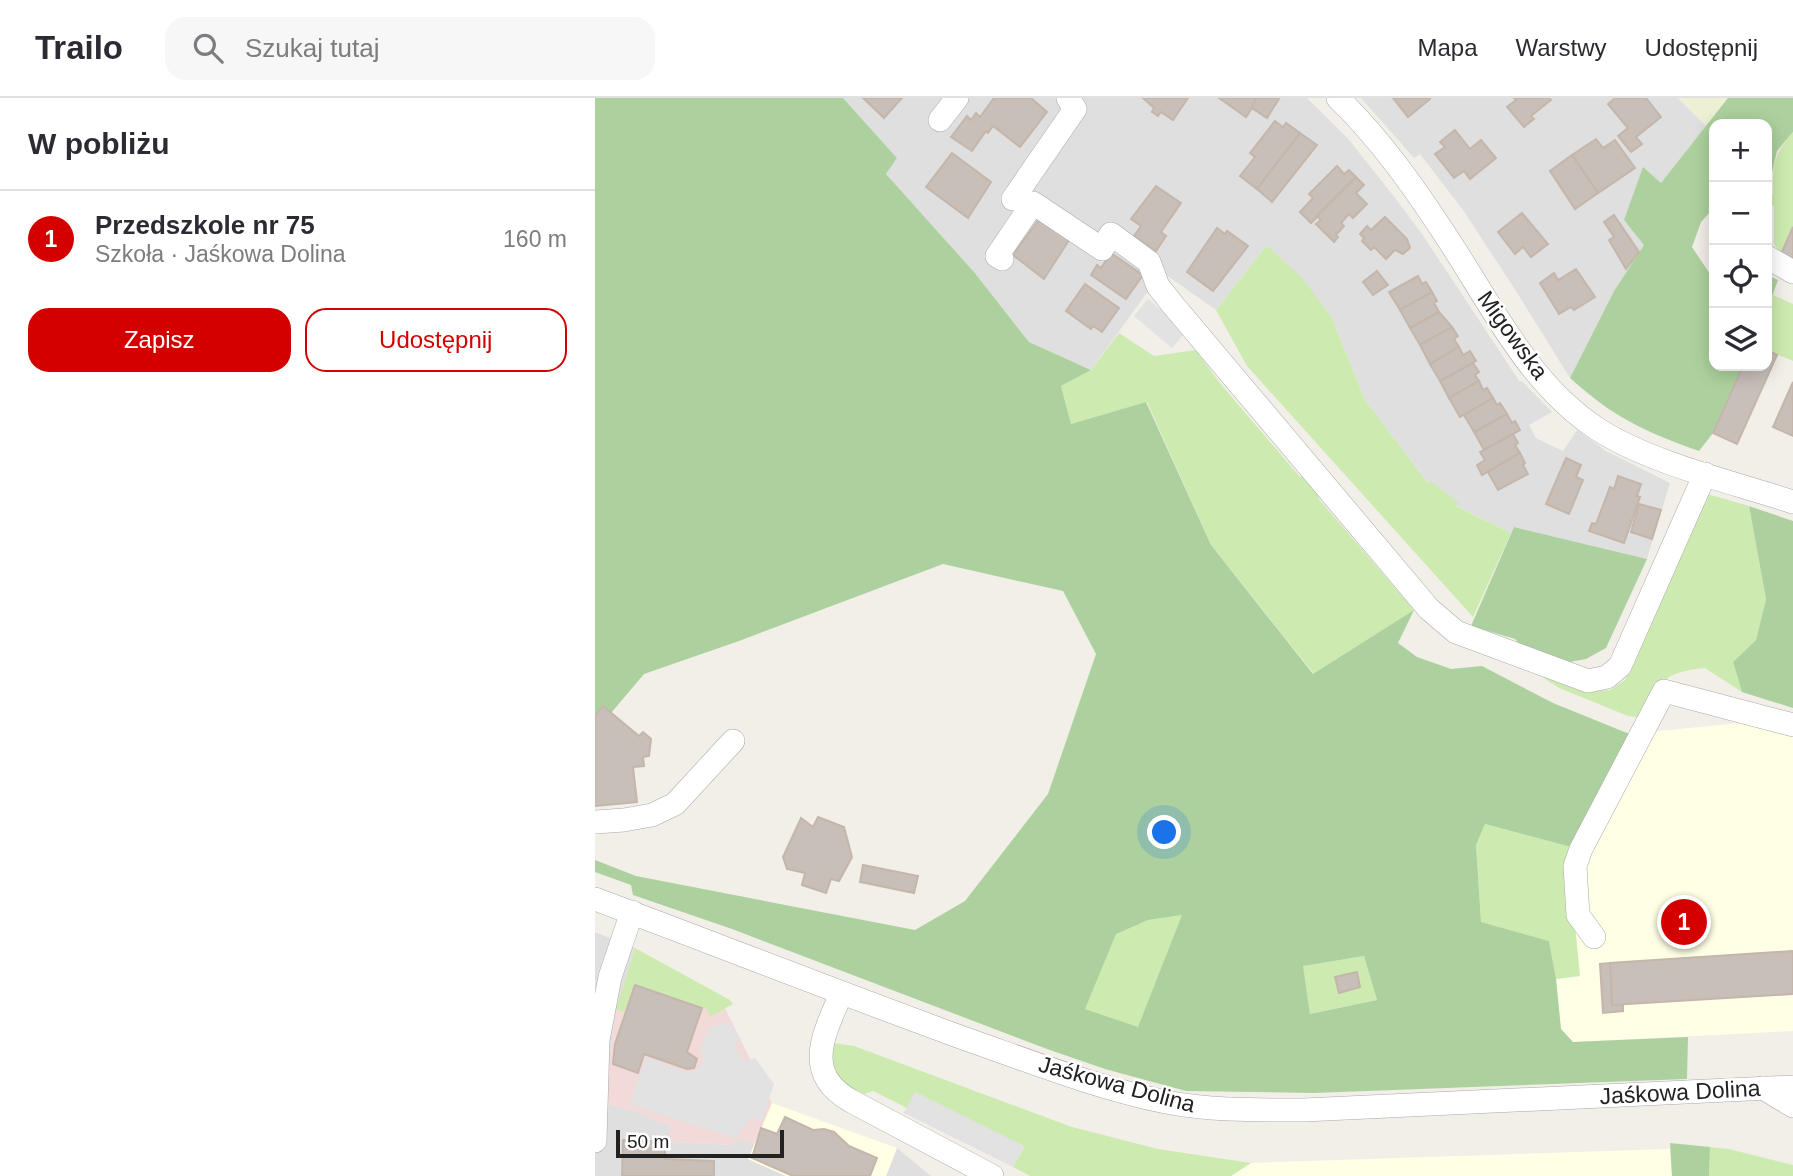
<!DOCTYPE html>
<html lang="pl">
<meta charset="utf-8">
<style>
:root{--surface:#fff;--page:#f7f7f7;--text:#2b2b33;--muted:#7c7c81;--line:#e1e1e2;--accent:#d40000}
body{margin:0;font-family:Arial,sans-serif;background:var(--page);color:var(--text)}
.controls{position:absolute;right:21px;top:21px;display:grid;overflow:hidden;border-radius:14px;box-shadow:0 4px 18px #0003}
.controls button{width:63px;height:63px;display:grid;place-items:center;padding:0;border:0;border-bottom:2px solid var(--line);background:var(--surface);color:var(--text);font:35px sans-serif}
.scale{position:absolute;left:21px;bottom:18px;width:168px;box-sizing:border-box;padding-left:7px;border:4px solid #222;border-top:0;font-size:19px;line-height:24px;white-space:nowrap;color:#222;-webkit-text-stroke:5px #fff;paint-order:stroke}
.you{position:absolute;left:570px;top:735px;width:24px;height:24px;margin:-18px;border:5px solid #fff;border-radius:50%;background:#1a73e8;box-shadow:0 0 0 10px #1a73e833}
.badge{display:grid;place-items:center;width:46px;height:46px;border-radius:50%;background:var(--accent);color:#fff;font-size:23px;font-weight:700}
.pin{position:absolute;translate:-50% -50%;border:4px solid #fff;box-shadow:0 2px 7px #0006}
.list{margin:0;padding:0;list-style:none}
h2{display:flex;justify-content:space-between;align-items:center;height:91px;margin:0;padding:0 28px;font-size:30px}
h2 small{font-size:23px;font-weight:400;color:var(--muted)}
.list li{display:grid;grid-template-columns:46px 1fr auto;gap:21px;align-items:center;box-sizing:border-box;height:98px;padding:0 28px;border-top:2px solid var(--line)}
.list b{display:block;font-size:26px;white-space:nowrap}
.list p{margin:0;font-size:23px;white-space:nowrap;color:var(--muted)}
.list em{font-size:23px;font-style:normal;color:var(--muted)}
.actions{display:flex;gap:14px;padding:21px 28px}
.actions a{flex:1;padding:16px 0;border:2px solid var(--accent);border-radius:21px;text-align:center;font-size:24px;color:var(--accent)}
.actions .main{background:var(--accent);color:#fff}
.icon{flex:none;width:38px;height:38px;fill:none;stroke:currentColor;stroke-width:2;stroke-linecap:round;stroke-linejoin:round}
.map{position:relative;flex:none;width:1198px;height:1078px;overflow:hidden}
header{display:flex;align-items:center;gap:42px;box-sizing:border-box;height:98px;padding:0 35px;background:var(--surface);border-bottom:2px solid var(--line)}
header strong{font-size:33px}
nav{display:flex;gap:38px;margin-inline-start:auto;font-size:24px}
.search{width:490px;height:63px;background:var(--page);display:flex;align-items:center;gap:18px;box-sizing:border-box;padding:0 24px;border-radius:21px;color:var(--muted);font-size:26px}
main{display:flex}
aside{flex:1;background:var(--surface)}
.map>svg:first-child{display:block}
.residential{fill:#e0dfdf}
.commercial{fill:#f2dad9}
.education{fill:#ffffe5}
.farmland{fill:#eef0d5}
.grass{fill:#cdebb0}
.forest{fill:#add19e;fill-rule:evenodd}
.parking{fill:#e2e2e2}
.building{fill:#c7bfb8;stroke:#c4b6ab;stroke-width:2}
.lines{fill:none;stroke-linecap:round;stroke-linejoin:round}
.minor-casing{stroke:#a9a9a9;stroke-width:24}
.minor{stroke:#fff;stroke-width:23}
.labels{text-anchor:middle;stroke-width:5;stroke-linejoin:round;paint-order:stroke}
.street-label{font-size:23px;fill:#222;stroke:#fff}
</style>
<header>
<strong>Trailo</strong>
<div class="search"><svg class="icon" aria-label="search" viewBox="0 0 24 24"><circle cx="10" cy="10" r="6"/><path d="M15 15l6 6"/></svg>Szukaj tutaj</div>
<nav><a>Mapa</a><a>Warstwy</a><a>Udostępnij</a></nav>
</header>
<main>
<aside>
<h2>W pobliżu<small></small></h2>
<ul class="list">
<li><span class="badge">1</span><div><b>Przedszkole nr 75</b><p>Szkoła · Jaśkowa Dolina</p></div><em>160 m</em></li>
</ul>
<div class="actions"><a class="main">Zapisz</a><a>Udostępnij</a></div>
</aside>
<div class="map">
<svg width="1198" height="1078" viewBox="0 0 1198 1078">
<rect width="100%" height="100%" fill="#f2efe9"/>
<g class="residential">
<path d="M248,0H712L754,42L797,96L827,136L925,284L927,283L957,314L934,327L941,340L968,353L982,332L1011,353L1075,385L1052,461L919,429L916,435L860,407L834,386L770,302L736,218L672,147L621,212L567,174L496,272L434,244L379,174L291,76L302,60Z"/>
<path d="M766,0H1083L1111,28L1066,86L1048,70L1049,147L1019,193L975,280L921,193L868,112L825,56L819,60Z"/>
<path d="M0,834L40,850L20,915L14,966L13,1006L52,1017L53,1021L75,1027V1044L139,1047L140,1040L160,1046L154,1061L191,1078H0Z"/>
<path d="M302,1050L336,1078H291Z"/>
</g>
<path class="commercial" d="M35,866L125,900L177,1005L160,1046L140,1040L139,1047L75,1044L74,1027L52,1021V1017L13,1006L14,966L20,915Z"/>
<g class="education">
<path d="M1146,625L1198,639V933L978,944L966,931L961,881L985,878L974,767L1053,640L1063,633Z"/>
<path d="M177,1005L302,1050L291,1078H191L153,1061Z"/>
<path d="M1072,1051H1075L1077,1078H636L656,1065Z"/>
</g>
<path class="farmland" d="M1083,0H1133L1111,28Z"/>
<g class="grass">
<path d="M1198,34V129L1186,156L1179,146V108L1172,103L1178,96C1178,66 1178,58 1198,34Z"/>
<path d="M672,147L707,180L736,218L770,302L833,385L836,383L864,405L861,408L916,435L878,519L652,268L621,212Z"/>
<path d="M1178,197L1198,206V263L1172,252V212Z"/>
<path d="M524,235L559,258L601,252L624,284L705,379L711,375L728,395L723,400L819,512L719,576L616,447L552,304L476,326L466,288L496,272Z"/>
<path d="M1109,395L1154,408L1171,501L1161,542L1138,564L1147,594L1110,570C1069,574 1063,584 1042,619L1033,618L964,590L926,565L999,593L1015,592L1030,582Z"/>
<path d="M890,726L980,750L974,767L985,878L961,881L954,843L886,824L881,747Z"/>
<path d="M588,816L543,930L489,911L521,835L553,822Z"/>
<path d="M40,850L135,902L138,906L115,919L112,911L40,886L29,914L21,911Z"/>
<path d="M769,858L782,902L715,916L707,868Z"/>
<path d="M239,945L259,948L477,1029L563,1051L656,1065L636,1078H435L418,1069L429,1049L320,994L312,1010L278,993L269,996C244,983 232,976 239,945Z"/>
<path d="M1115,1049L1134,1051L1198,1067V1078H1114Z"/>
</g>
<g class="forest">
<path d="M0,0H248L302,60L291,76L379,174L434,244L496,272L466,288L476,326L551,304L616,447L718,576L819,512L803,545L822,559L856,571L887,568L958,605L1037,637L980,750L890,726L881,747L886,824L954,843L961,881L966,931L978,944L1093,939L1092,981L719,995L591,993L510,971L452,951L137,831L38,797L36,787L0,774V762L41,778L320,832L370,803L453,696L501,556L468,493L348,466L144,543L49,576L16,615L8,608L0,618ZM587,817L543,929L490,911L521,836L553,822ZM769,858L782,902L715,916L708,868Z"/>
<path d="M1133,0H1198V34L1182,53L1176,79L1172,85V26H1119V110L1106,124L1097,149L1119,182V268H1148L1118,335L1104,353C1050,334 1018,319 975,280L1019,193L1049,147L1029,122L1048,69L1066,85Z"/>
<path d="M1172,177L1183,182L1172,212Z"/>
<path d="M1154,408L1198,423V610L1147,594L1138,564L1161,542L1171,501Z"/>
<path d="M919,429L1052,461L1011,550L991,561L969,565L929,551L920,541L876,528Z"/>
<path d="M1075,1045L1115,1049L1114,1078H1077Z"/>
</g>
<g class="parking">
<path d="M553,201L591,233L577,250L539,218Z"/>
<path d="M135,925L146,941L138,948L150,964L160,960L179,986L167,1023L156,1019L140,1040L35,1006L51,959L94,975L100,973L108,964L105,955L113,929Z"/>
<path d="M320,994L429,1048L418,1069L309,1015Z"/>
</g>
<g class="building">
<path d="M268,0H307L289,20Z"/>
<path d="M399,0H436L452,14L425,49L398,28L393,35L391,33L377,53L356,39L372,18L376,22L381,15L385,19Z"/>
<path d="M548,0H593L578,22L566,14L563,18L557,14L559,10Z"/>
<path d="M624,0H661L663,1L651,19Z"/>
<path d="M661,0H683L684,1L672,20L657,10Z"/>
<path d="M798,0H835V1L813,19Z"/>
<path d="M919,0H954L956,2L936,18L939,21L929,29L912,9L921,2Z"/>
<path d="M1020,0H1051L1066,19L1041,39L1047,46L1036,54L1023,38L1033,30L1013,6Z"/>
<path d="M680,23L688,29L691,25L705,35L662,91L645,78L660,59L655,55Z"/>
<path d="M860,32L875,51L886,42L901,60L875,81L869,73L859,80L840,56L850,49L845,44Z"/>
<path d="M705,35L722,47L677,104L662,91Z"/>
<path d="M1001,41L1008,50L1020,42L1040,70L1003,95L977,57Z"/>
<path d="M357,55L396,84L373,120L331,89Z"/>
<path d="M977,57L1003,95L980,111L955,73Z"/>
<path d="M742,68L749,76L754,72L761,79L716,125L705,114L718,100L714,96Z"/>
<path d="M761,79L769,87L761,95L772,106L758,120L754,116L746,125L749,128L741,137L743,139L739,144L721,126L726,122L722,118Z"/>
<path d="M561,88L586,105L566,134L571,138L561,153L539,138L546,128L536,121Z"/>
<path d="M927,115L953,146L936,159L928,149L920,156L903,134Z"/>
<path d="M1019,117L1044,154L1031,171L1014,142L1019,139L1009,124Z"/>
<path d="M790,119L812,141L815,150L808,156L800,152L791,161L779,149L776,152L767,143L769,140L765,136L772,128L776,132Z"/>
<path d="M444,121L476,139L449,181L418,157Z"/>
<path d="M1198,129V161L1186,156Z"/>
<path d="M622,130L630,136L632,133L653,148L618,193L592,174Z"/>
<path d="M516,155L548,177L531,201L496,177L502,167L506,170Z"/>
<path d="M981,171L1000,199L979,212L976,209L964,216L945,185L959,175L963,182Z"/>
<path d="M782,173L793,187L778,197L768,184Z"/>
<path d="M823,178L827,186L831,184L837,194L805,212L794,194Z"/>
<path d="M490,186L524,210L507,234L498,228L496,231L471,213Z"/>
<path d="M837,194L842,203L839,205L844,214L815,230L805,212Z"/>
<path d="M844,214L857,229L825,247L815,230Z"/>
<path d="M857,229L863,238L859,241L864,249L835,266L825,247Z"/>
<path d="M864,249L868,257L875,253L881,263L845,283L835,266Z"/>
<path d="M1172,252L1182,257L1142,346L1118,335L1148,268H1172Z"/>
<path d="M878,265L884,274L880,277L884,283L854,300L845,283Z"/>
<path d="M884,283L888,292L892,290L898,300L865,319L854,300Z"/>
<path d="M1198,284V338L1178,329Z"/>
<path d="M898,300L902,307L905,305L912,316L879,334L869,317Z"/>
<path d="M912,316L917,325L920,323L925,332L889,352L879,334Z"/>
<path d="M918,336L923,345L920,347L925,355L887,377L882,367L890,362L885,354Z"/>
<path d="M925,355L930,365L928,367L933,376L903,392L893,374Z"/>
<path d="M971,360L986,367L981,379L988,382L974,416L951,406Z"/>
<path d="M1023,378L1046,386L1042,398L1045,399L1029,445L994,433L997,425L1001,426L1015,389L1019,391Z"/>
<path d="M1044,406L1066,412L1057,441L1036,434Z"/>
<path d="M8,608L44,638L48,634L56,641L54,658L48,659L49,668L38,669L42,704L0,708V618Z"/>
<path d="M223,719L249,729L257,759L244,783L236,781L231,795L207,787L210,775L192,771L188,759L206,720L218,729Z"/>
<path d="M268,767L323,778L319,795L265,784Z"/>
<path d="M1198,853V896L1017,907L1015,865Z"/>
<path d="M1015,865L1017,907H1028V913L1008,915L1005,866Z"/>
<path d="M762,874L765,889L744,895L740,879Z"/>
<path d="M40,887L107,910L92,954L102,961L99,970L92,971L49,956L43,975L18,966L20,946Z"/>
<path d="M190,1019L218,1032L229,1031L239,1034L254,1048L282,1060L275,1078H198L157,1060L166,1030L182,1036Z"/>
<path d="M28,1042L70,1044V1061L119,1063V1078H27Z"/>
</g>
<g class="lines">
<g class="minor-casing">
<g id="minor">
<path d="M743,0C785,41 819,89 851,138C896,206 933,286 1004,332C1058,366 1137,384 1198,404"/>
<path d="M345,22L362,0"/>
<path d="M418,101L480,11L473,0"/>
<path d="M1172,159L1198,174"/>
<path d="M407,161L402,158L438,105L507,151L516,136L554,164L563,188L578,207L834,511L861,534L993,583L1012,579L1025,568L1110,376"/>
<path d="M1,724L29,722L57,717L80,706L138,643"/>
<path d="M0,801C123,847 245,895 368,940C434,963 502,990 571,1004C616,1013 663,1012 709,1012L1198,989"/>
<path d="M999,839L983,817L980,768L986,751L1069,593L1198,627"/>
<path d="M246,896C229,936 207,975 256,1003L397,1078"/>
<path d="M1168,990L1198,1008"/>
<path d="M0,1043L3,942L15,879L37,814"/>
</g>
</g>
<use href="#minor" class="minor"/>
</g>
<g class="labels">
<g class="street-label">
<text transform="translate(918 237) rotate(54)" y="8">Migowska</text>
<text transform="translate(522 986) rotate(15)" y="8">Jaśkowa Dolina</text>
<text transform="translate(1085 994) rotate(-3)" y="8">Jaśkowa Dolina</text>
</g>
</g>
</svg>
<div class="controls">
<button>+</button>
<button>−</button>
<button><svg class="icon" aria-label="locate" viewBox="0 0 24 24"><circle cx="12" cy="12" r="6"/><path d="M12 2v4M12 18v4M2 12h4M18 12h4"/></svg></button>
<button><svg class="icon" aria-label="layers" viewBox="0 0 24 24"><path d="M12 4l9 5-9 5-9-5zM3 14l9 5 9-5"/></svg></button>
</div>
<div class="scale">50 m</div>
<div class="you"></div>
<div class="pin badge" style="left:1089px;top:824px">1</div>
</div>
</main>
